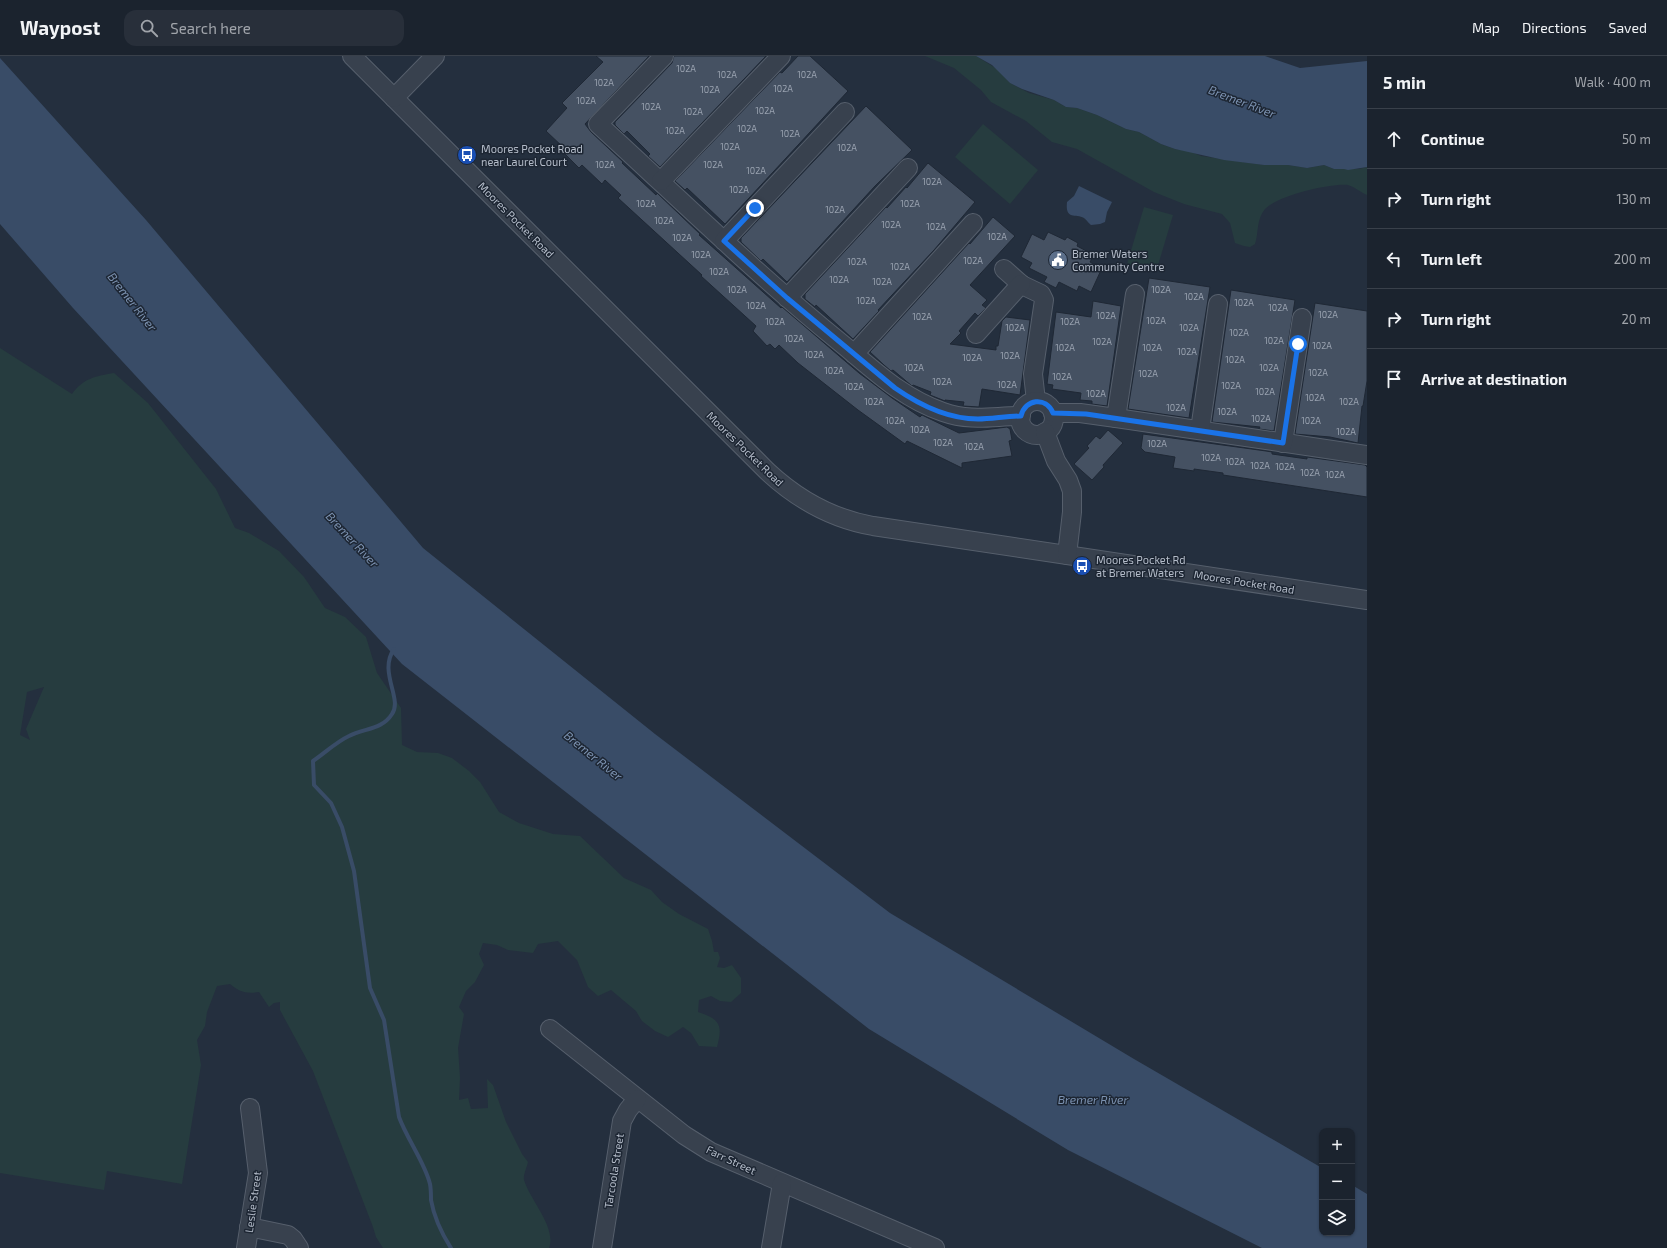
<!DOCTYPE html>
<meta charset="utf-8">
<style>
:root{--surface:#1b232e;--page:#282f3a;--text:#f1f3f6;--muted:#a0a4aa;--line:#39404a}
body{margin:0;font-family:"Exo 2",sans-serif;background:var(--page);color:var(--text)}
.controls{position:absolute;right:12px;bottom:12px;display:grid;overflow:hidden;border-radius:8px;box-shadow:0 1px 3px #0004}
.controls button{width:36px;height:36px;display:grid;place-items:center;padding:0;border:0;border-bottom:1px solid var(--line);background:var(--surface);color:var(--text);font:20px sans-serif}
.stop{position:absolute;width:12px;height:12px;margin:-9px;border:3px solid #1a73e8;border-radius:50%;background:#fff}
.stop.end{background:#1a73e8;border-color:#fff;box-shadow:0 1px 4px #0008}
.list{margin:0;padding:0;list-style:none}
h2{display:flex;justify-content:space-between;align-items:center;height:52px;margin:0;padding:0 16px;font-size:17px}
h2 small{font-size:13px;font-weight:400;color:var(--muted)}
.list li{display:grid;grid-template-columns:26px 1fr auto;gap:12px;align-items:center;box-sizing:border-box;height:60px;padding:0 16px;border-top:1px solid var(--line)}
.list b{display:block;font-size:15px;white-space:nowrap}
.list em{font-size:13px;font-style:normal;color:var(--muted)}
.icon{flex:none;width:22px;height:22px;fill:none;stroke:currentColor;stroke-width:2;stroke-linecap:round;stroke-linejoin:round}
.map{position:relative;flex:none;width:1367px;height:1192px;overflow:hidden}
header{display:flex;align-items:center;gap:24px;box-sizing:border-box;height:56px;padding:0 20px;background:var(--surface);border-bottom:1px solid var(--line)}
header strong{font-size:19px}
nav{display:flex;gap:22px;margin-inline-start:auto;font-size:14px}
.search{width:280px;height:36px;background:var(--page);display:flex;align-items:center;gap:10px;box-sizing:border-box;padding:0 14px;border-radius:12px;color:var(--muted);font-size:15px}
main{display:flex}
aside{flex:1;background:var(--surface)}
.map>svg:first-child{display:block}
.green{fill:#263c3f;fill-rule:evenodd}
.water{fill:#394c67}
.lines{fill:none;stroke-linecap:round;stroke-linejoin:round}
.stream{stroke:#394c67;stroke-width:4}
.building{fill:#455162;stroke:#1f2835}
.minor-casing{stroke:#565f6c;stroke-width:20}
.minor{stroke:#38414e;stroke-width:18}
.route{stroke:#1a73e8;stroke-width:5}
.labels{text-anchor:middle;stroke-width:3;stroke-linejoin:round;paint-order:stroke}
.number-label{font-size:9px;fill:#98a1af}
.poi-label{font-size:11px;fill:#b4bcc9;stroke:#1d2633;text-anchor:start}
.street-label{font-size:11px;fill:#b4bcc9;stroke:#1d2633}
.water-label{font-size:12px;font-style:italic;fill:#7c92b1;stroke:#1d2633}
</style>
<header>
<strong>Waypost</strong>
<div class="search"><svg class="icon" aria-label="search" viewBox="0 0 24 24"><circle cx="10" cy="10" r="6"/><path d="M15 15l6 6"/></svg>Search here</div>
<nav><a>Map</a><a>Directions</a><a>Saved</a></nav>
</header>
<main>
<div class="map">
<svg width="1367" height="1192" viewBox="0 0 1367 1192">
<rect width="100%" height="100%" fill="#242f3e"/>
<g class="green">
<path d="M925,0H976L997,13L1010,27L1029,37L1054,44L1066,51L1077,52L1097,59L1126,73L1139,76L1161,88L1175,93L1189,95L1201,100L1264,109H1288L1307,112L1324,109L1334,113H1359L1367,111V139C1360,136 1355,131 1348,129C1330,127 1277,140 1265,153C1256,164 1259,176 1255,188L1250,191L1244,190L1235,187L1230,167L1222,158L1184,148L1154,136L1077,93L1052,86L1026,65L991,46L981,34L954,12Z"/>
<path d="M983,68L1038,114L1010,148L955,101Z"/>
<path d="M1144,151L1173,159L1156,216L1127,208Z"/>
<path d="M0,292L72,338C83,322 97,320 114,317L148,347L216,433L235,472L249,477L279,495L304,521L325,552L345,561L366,581L377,617L401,652L402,689L417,696L438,697L452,702L469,715L480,726L499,756L519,767L553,778L580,780L624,822L651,834L662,846L679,858L708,873L712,885L714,896H718L720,902L717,911L724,912L732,909L741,922V937L731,946L720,945L711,940L699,944L698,956C720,963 723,969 717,991L699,990L691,977L683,971L668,981L655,975L642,965L636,955L611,934L598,940L588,931L577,904L558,885L538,888L533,897L508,894L497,889L483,887L479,898L484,909L475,926L466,935L459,951L464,958L458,992L460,1022L459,1044L468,1042L471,1053L488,1052L487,1023L493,1029L506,1066L522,1098L528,1106C527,1111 523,1119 524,1124C530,1144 557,1172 549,1192H383L376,1181L373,1171L313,1015L280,954V946L274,947L269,951L259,936C246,938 240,936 230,928L217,930L207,956L205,970L197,984L201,1009L182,1128L107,1115L104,1134L0,1117ZM44,631L26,673L30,684L20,679L27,636Z"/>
</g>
<g class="water">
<path d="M976,0H1265L1300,12L1367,5V111L1348,114L1344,113H1334L1324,109L1307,112L1288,109H1264L1224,104L1175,93L1161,88L1139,76L1126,73L1097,59L1077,52L1066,51L1054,44L1022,33L1010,27L992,9Z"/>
<path d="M0,2L146,164L423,492L655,678L890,857L1134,1003L1322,1112V1177H1352V1129L1367,1138V1192H1262L1068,1094L869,973L402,608L73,252L0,168Z"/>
<path d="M1079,130L1112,146L1107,156L1105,166L1100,168L1091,169C1088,167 1087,164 1084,162C1076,157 1065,165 1067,146L1074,140Z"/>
</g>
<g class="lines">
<path class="stream" d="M394,593C378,616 403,643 392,658C382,674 364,672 349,680C336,686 325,697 313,705L314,729L331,747L342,771L354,815L370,932L384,964L399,1061C407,1083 425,1107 430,1128C431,1133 431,1139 431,1144C434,1161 442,1178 451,1192"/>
</g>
<g class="building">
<path d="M596,0H649L585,68L591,76L623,106L622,107L656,139L657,137L700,178L699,179L781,252L782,251L859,317L892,342L920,361L922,359L959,377L1007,371L1010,373L1012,384L1009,385L1012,400L962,407V412L907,385L905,388L858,354L798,307L779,289L775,293L770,288L767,290L753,275L756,270L701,220L702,219L618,142L621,139L605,124L602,128L582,109L579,112L563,96L565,93L546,75L567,52L562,47L603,6Z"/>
<path d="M674,0H766L660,111L648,100L650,98L627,75L624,78L615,69V66L672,7Z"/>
<path d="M798,0H810L848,35L725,168L687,132L685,134L675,125L780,16L782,17Z"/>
<path d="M866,50L912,94L875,130L787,226L763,203L761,205L741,186V182Z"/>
<path d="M928,107L975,146L934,194L878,254L879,255L853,283L816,249L815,251L805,243V238L886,151L887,152L906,131L907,132Z"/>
<path d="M993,161L1015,180L970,229L987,244L982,249L986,252L978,260L975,257L959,275L961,277L950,288L996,294V290H998L1002,265L1006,261L1030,264L1020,339L982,333L979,351L963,350L964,346L945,344V345L930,339L931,336L913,329L912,330L893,314L891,315L884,309L870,296L969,187L970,188Z"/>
<path d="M1048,176L1065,184L1067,181L1078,187L1077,190L1094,199L1090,206L1102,212L1091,236L1079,230L1077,235L1059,226L1056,232L1044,226L1047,221L1029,212L1032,207L1021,201L1032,178L1044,184Z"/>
<path d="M1149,222L1210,231L1189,362L1128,353Z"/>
<path d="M1231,234L1295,244L1274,375L1259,373L1260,371L1212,366Z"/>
<path d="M1093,245L1121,250L1107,350L1092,348V345L1080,344L1081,337L1052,333L1053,329L1047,328L1056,256L1091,261Z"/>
<path d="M1315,247L1367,255V325L1363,350H1362L1358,387L1330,381L1295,378Z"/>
<path d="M1108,374L1123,387L1103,409L1104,411L1092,424L1074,408L1089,392L1087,390L1096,380L1100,383Z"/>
<path d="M1143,378L1266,395L1272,396V398L1307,403V401L1365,409L1367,411V441L1223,419V417L1194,413V415L1173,412L1175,401L1145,396L1141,392Z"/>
</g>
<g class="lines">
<g class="minor-casing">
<g id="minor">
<path d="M352,0L767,415C797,443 833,463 873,470L1367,544"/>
<path d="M664,0L598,68C679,142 756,218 841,287C874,314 902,342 943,356C971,366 993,360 1021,360"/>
<path d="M394,42L435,0"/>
<path d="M661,125L781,0"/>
<path d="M724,185L845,56"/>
<path d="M1004,213L1022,229L1041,238L1044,244L1033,318L1036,345"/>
<path d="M787,242L908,112"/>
<path d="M976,278L1021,228"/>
<path d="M854,298L973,167"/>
<circle cx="1037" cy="362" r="17"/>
<path d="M1053,357H1080L1116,362L1367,399"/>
<path d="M1116,362L1135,238"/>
<path d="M1200,374L1218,248"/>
<path d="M1045,376L1056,405L1068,424L1072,435V456L1067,499"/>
<path d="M1283,387L1302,262"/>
<path d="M550,973L684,1079L711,1096L935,1192"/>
<path d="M249,1171L288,1179L293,1183L299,1192"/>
<path d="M246,1192L258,1117L250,1052"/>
<path d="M602,1192L622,1065L628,1054L637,1043"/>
<path d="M771,1192L782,1127"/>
</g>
</g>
<use href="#minor" class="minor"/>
</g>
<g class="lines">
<path class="route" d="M755,152L724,185L787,242L895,332C918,348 948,363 978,363C992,363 1006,360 1021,360C1025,343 1046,340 1053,357L1086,358L1283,387L1298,288"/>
</g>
<defs>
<g id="bus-disc" transform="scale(1)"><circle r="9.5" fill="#1a4fb4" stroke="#1d2633"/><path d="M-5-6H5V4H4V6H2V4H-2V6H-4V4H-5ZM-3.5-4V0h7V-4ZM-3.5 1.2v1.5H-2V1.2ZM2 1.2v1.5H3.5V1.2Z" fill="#fff"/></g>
<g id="civic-disc" transform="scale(1)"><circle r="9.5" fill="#5c6f8a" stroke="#1d2633"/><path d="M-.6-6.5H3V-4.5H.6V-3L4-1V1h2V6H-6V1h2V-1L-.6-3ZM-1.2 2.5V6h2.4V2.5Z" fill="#fff"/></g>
</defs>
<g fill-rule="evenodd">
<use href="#bus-disc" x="467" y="99"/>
<use href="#civic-disc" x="1058" y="204"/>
<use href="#bus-disc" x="1082" y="510"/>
</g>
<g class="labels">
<g class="number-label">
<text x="686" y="16">102A</text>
<text x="727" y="22">102A</text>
<text x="807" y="22">102A</text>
<text x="604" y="30">102A</text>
<text x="783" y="36">102A</text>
<text x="710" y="37">102A</text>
<text x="586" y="48">102A</text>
<text x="651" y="54">102A</text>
<text x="765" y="58">102A</text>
<text x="693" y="59">102A</text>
<text x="747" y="76">102A</text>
<text x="675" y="78">102A</text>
<text x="790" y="81">102A</text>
<text x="730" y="94">102A</text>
<text x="847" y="95">102A</text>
<text x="605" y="112">102A</text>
<text x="713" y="112">102A</text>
<text x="756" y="118">102A</text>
<text x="932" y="129">102A</text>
<text x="739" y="137">102A</text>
<text x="646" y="151">102A</text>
<text x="910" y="151">102A</text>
<text x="835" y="157">102A</text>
<text x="664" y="168">102A</text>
<text x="891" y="172">102A</text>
<text x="936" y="174">102A</text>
<text x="997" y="184">102A</text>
<text x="682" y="185">102A</text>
<text x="701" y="202">102A</text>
<text x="973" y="208">102A</text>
<text x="857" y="209">102A</text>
<text x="900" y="214">102A</text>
<text x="719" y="219">102A</text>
<text x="839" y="227">102A</text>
<text x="882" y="229">102A</text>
<text x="737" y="237">102A</text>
<text x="1161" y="237">102A</text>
<text x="1194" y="244">102A</text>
<text x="866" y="248">102A</text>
<text x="1244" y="250">102A</text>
<text x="756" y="253">102A</text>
<text x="1278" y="255">102A</text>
<text x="1328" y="262">102A</text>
<text x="1106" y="263">102A</text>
<text x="922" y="264">102A</text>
<text x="1156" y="268">102A</text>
<text x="775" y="269">102A</text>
<text x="1070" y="269">102A</text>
<text x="1015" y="275">102A</text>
<text x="1189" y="275">102A</text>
<text x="1239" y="280">102A</text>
<text x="794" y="286">102A</text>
<text x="1274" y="288">102A</text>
<text x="1102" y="289">102A</text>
<text x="1322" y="293">102A</text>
<text x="1065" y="295">102A</text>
<text x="1152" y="295">102A</text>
<text x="1187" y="299">102A</text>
<text x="814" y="302">102A</text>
<text x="1010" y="303">102A</text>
<text x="972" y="305">102A</text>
<text x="1235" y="307">102A</text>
<text x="914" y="315">102A</text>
<text x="1269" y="315">102A</text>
<text x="834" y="318">102A</text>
<text x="1318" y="320">102A</text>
<text x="1148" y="321">102A</text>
<text x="1062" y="324">102A</text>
<text x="942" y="329">102A</text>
<text x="1007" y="332">102A</text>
<text x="1231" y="333">102A</text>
<text x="854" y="334">102A</text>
<text x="1265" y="339">102A</text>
<text x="1096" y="341">102A</text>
<text x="1315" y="345">102A</text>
<text x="874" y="349">102A</text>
<text x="1349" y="349">102A</text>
<text x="1176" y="355">102A</text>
<text x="1227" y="359">102A</text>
<text x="1261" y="366">102A</text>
<text x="895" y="368">102A</text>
<text x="1311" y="368">102A</text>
<text x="920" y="377">102A</text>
<text x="1346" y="379">102A</text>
<text x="943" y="390">102A</text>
<text x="1157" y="391">102A</text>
<text x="974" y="394">102A</text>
<text x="1211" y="405">102A</text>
<text x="1235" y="409">102A</text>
<text x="1260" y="413">102A</text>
<text x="1285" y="414">102A</text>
<text x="1310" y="420">102A</text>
<text x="1335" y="422">102A</text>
</g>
<g class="poi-label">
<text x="481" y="97">Moores Pocket Road<tspan x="481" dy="13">near Laurel Court</tspan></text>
<text x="1072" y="202">Bremer Waters<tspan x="1072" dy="13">Community Centre</tspan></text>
<text x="1096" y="508">Moores Pocket Rd<tspan x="1096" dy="13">at Bremer Waters</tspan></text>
</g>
<g class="street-label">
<text transform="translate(516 164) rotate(45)" y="4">Moores Pocket Road</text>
<text transform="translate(745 393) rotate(44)" y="4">Moores Pocket Road</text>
<text transform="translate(1244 526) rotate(9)" y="4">Moores Pocket Road</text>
<text transform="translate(731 1104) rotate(25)" y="4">Farr Street</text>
<text transform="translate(614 1115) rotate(-81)" y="4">Tarcoola Street</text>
<text transform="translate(253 1146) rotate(-82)" y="4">Leslie Street</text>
</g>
<g class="water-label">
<text transform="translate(1242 46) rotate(21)" y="4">Bremer River</text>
<text transform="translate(132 246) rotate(52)" y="4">Bremer River</text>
<text transform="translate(352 484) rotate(47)" y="4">Bremer River</text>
<text transform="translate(593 700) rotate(39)" y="4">Bremer River</text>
<text x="1093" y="1048">Bremer River</text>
</g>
</g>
</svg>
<div class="controls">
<button>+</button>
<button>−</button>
<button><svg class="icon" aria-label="layers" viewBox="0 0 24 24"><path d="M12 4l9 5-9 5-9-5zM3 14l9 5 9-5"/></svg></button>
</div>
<div class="stop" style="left:1298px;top:288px"></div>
<div class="stop end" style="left:755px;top:152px"></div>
</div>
<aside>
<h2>5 min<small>Walk · 400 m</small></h2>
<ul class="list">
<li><svg class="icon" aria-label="ahead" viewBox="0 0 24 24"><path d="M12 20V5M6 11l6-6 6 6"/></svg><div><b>Continue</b></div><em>50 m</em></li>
<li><svg class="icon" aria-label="right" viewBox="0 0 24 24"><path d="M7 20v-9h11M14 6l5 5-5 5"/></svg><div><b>Turn right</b></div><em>130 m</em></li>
<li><svg class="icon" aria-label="left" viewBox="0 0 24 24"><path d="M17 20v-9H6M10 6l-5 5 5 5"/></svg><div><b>Turn left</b></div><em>200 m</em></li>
<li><svg class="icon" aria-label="right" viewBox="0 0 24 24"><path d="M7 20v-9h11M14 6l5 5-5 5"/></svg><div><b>Turn right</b></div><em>20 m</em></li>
<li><svg class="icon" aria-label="arrive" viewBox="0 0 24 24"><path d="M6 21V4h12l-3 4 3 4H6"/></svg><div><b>Arrive at destination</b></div></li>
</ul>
</aside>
</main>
